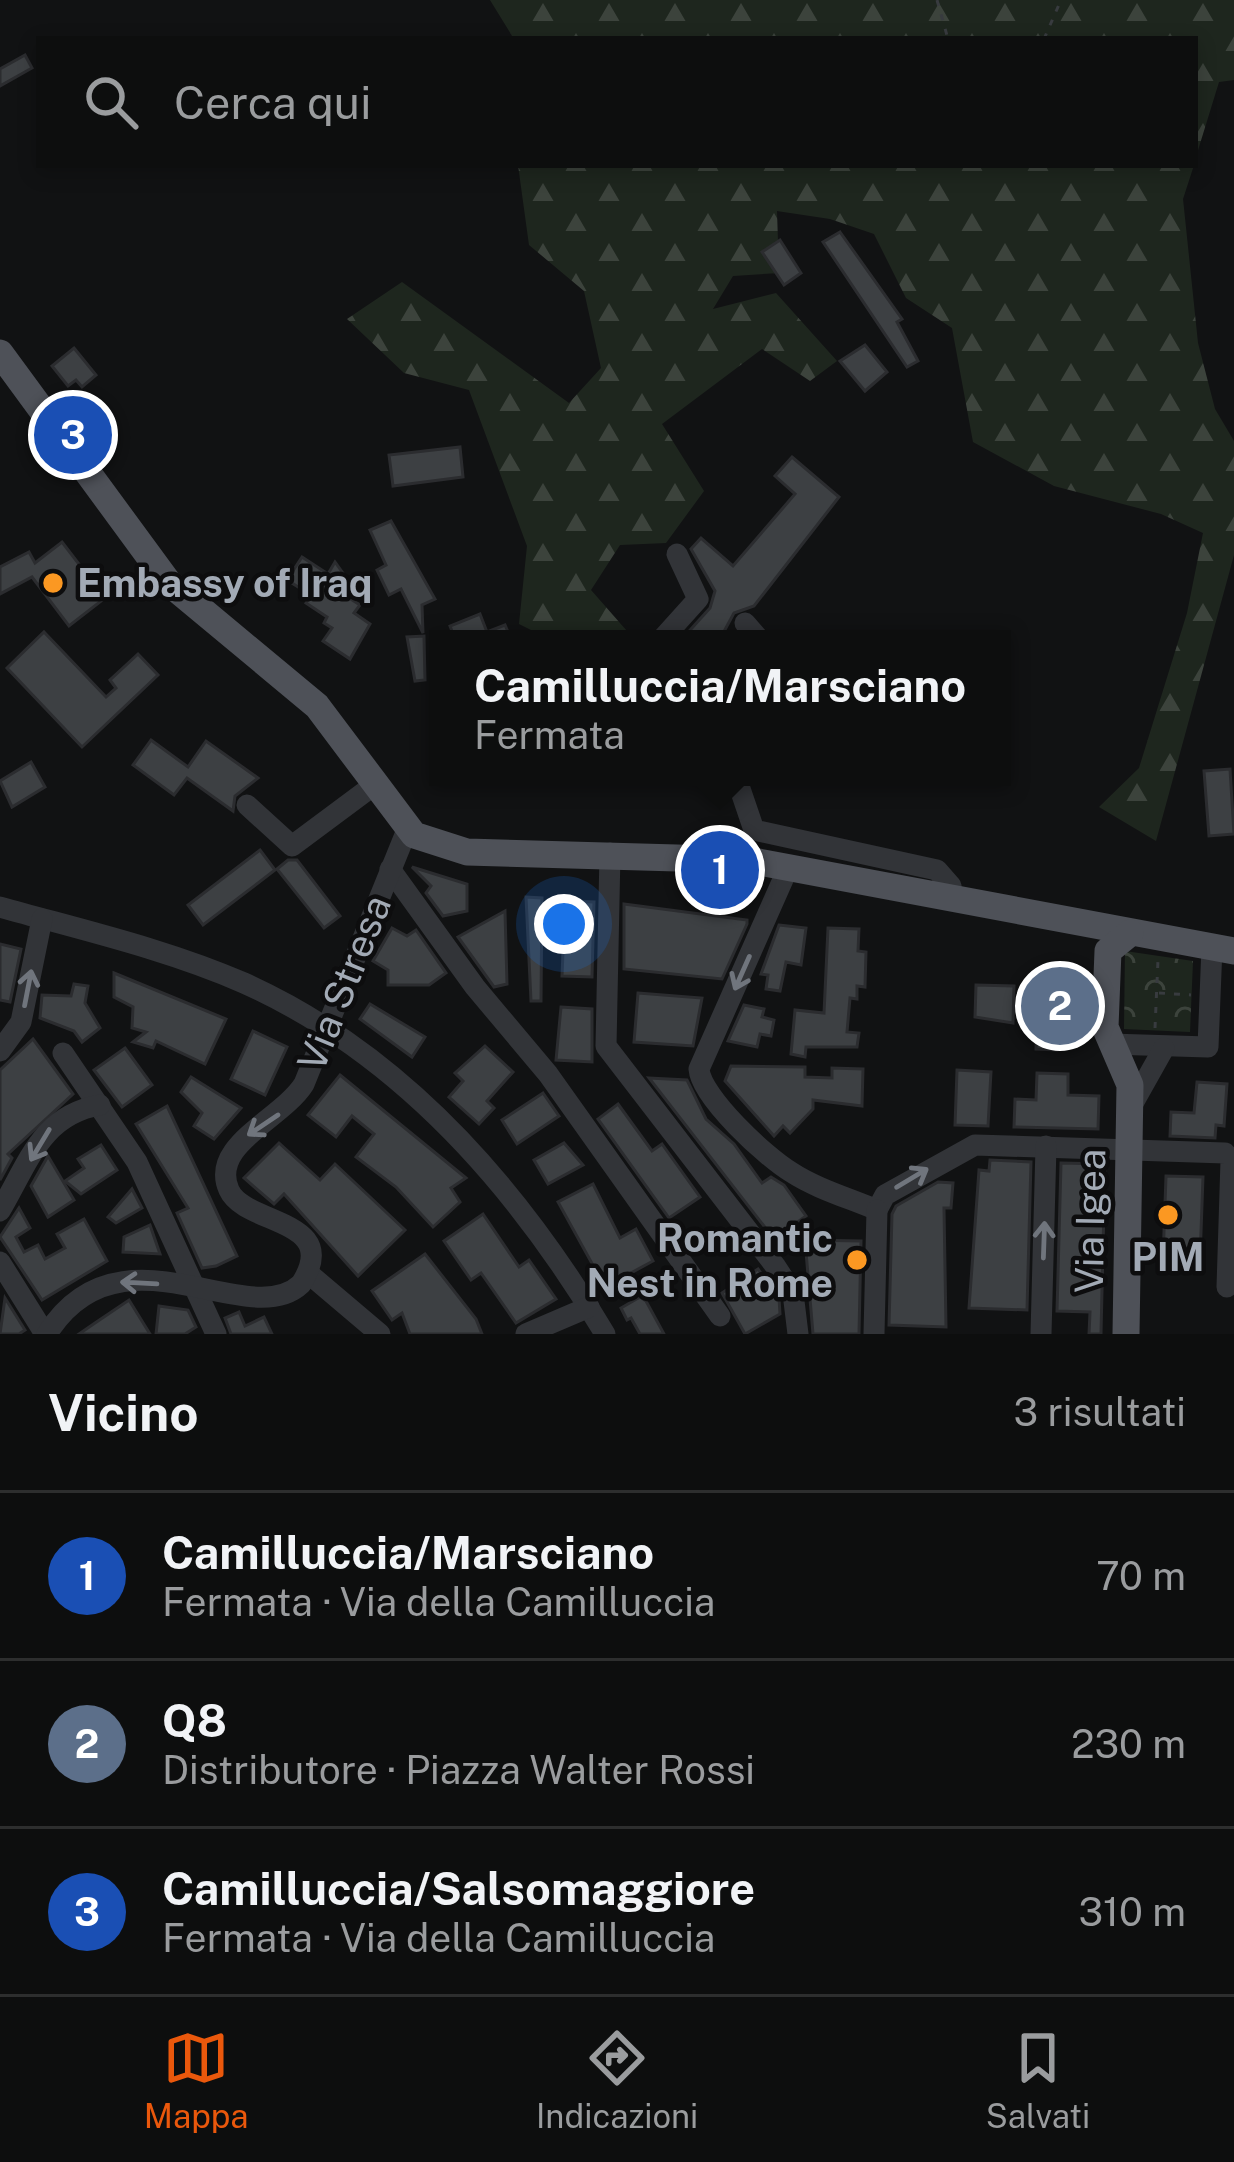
<!DOCTYPE html>
<html lang="it">
<meta charset="utf-8">
<style>
:root{--surface:#0d0e0e;--page:#161717;--text:#f1f3f6;--muted:#9a9c9e;--line:#2d2e2e;--accent:#ea580c}
body{margin:0;font-family:"Public Sans",sans-serif;background:var(--page);color:var(--text)}
.you{position:absolute;left:564px;top:924px;width:42px;height:42px;margin:-30px;border:9px solid #fff;border-radius:50%;background:#1a73e8;box-shadow:0 0 0 18px #1a73e833}
.badge{display:grid;place-items:center;width:78px;height:78px;border-radius:50%;background:var(--accent);color:#fff;font-size:39px;font-weight:700}
.pin{position:absolute;translate:-50% -50%;border:6px solid #fff;box-shadow:0 3px 12px #0006}
.popup{position:absolute;left:429px;top:630px;width:582px;height:156px;box-sizing:border-box;display:grid;place-content:center;border-radius:0px;background:var(--surface);filter:drop-shadow(0 3px 9px #0005);font-size:39px;white-space:nowrap;color:var(--muted)}
.popup b{font-size:45px;color:var(--text)}
.popup::after{content:'';position:absolute;left:50%;top:100%;margin-left:-24px;border:24px solid transparent;border-top-color:var(--surface)}
.list{margin:0;padding:0;list-style:none}
h2{display:flex;justify-content:space-between;align-items:center;height:156px;margin:0;padding:0 48px;font-size:51px}
h2 small{font-size:39px;font-weight:400;color:var(--muted)}
.list li{display:grid;grid-template-columns:78px 1fr auto;gap:36px;align-items:center;box-sizing:border-box;height:168px;padding:0 48px;border-top:3px solid var(--line)}
.list b{display:block;font-size:45px;white-space:nowrap}
.list p{margin:0;font-size:39px;white-space:nowrap;color:var(--muted)}
.list em{font-size:39px;font-style:normal;color:var(--muted)}
.icon{flex:none;width:66px;height:66px;fill:none;stroke:currentColor;stroke-width:2;stroke-linecap:round;stroke-linejoin:round}
.map{position:relative;flex:none;width:1234px;height:1334px;overflow:hidden}
.search{position:absolute;background:var(--surface);box-shadow:0 6px 18px #0003;left:36px;right:36px;top:36px;height:132px;display:flex;align-items:center;gap:30px;box-sizing:border-box;padding:0 42px;border-radius:0px;color:var(--muted);font-size:45px}
.sheet{height:660px;background:var(--surface)}
nav{display:flex;justify-content:space-around;align-items:center;box-sizing:border-box;height:168px;border-top:3px solid var(--line);background:var(--surface);font-size:33px;color:var(--muted)}
nav a{display:grid;justify-items:center;gap:6px}
nav .on{color:var(--accent)}
.map>svg:first-child{display:block}
.forest{fill:url(#forest-firs)}
.park{fill:url(#park-crowns)}
.building{fill:#3d4043;stroke:#2b2c2f;stroke-width:3}
.lines{fill:none;stroke-linecap:round;stroke-linejoin:round}
.path{stroke:#383b3f;stroke-width:3;stroke-dasharray:6 9;stroke-linecap:butt}
.minor{stroke:#323438;stroke-width:21}
.major{stroke:#4e5158;stroke-width:27}
.oneway{stroke:#70757d}
.poi-dot{fill:#fb9822;stroke:#0d0d0e;stroke-width:4.5}
.labels{text-anchor:middle;stroke-width:9;stroke-linejoin:round;paint-order:stroke}
.poi-label{font-size:39px;font-weight:bold;fill:#a2aab5;stroke:#0d0d0e;text-anchor:start}
.street-label{font-size:39px;fill:#a2aab5;stroke:#0d0d0e}
</style>
<div class="map">
<svg width="1234" height="1334" viewBox="0 0 1234 1334">
<defs>
<pattern id="forest-firs" width="22" height="20" patternUnits="userSpaceOnUse" patternTransform="scale(3)"><rect width="22" height="20" fill="#1e261e"/><path d="M5 1l3.5 6h-7zM16 11l3.5 6h-7z" fill="#3c433c"/></pattern>
<pattern id="park-crowns" width="20" height="18" patternUnits="userSpaceOnUse" patternTransform="scale(3)"><rect width="20" height="18" fill="#1e261e"/><path d="M2 6a3 3 0 1 1 6 0M12 15a3 3 0 1 1 6 0" fill="none" stroke="#3c433c"/></pattern>
</defs>
<rect width="100%" height="100%" fill="#111213"/>
<g class="forest">
<path d="M490,0H1234V80L1219,82L1195,160V39H514Z"/>
<path d="M518,165H1194L1183,199L1198,343L1215,409L1234,441V555L1156,841L1099,807L1139,768L1187,613L1203,533L1161,514L1054,486L973,442L952,328L906,298L874,234L830,219L777,211L779,273L733,276L713,309L776,293L837,361L810,381L762,349L662,424L704,491L666,543L620,545L591,590L634,639H549L519,624L527,546L469,390L404,373L347,319L402,282L569,403L601,368L584,291L529,245Z"/>
</g>
<path class="park" d="M1125,951L1193,961L1190,1032L1124,1029Z"/>
<g class="building">
<path d="M25,55L32,68L0,86V69Z"/>
<path d="M840,232L902,319L897,322L918,361L907,367L823,242Z"/>
<path d="M780,240L801,273L784,285L762,252Z"/>
<path d="M865,345L887,372L865,391L840,361Z"/>
<path d="M74,348L96,375L82,387L76,380L68,386L52,366Z"/>
<path d="M460,447L463,477L393,486L389,455Z"/>
<path d="M792,457L839,497L754,606L734,613L720,639H682L710,608L715,591L691,549L701,538L733,566L795,494L775,476Z"/>
<path d="M391,521L435,599L422,605L423,633L401,589L389,595L377,570L386,565L370,530Z"/>
<path d="M62,542L105,598L69,626L32,577L0,594V567L29,552L35,563Z"/>
<path d="M302,557L328,574L335,562L350,583L343,594L360,605L354,613L370,624L350,659L323,641L332,628L324,623L327,617L306,603L311,595L287,580Z"/>
<path d="M480,614L487,632L505,625L511,639H455L450,626Z"/>
<path d="M44,632L106,697L116,688L110,680L138,654L158,675L82,747L7,668Z"/>
<path d="M424,636L425,680L415,681L407,637Z"/>
<path d="M151,740L188,767L206,741L258,778L235,796L233,811L187,778L174,795L133,765Z"/>
<path d="M31,762L45,787L12,807L0,781Z"/>
<path d="M1230,769L1234,834L1209,836L1204,771Z"/>
<path d="M260,850L275,870L203,925L188,905Z"/>
<path d="M288,860H297L340,916L324,928L277,869Z"/>
<path d="M412,867L467,884V911L443,916L426,893L431,886Z"/>
<path d="M526,897L542,898L541,1001H531Z"/>
<path d="M565,901L594,902L592,977L562,976Z"/>
<path d="M624,904L747,920V924L722,979L624,969Z"/>
<path d="M505,911L507,984L494,987L458,937Z"/>
<path d="M779,925L806,928L801,965L786,962L780,991L766,989L768,975L761,974Z"/>
<path d="M392,928L407,936L416,930L446,973L429,985H388V970L373,961Z"/>
<path d="M828,928L859,929L858,951L866,952L865,987L857,986V999L850,998L847,1032L859,1033L857,1047H806L805,1057L791,1054L795,1010L824,1013Z"/>
<path d="M0,944L21,949L10,1002L0,1000Z"/>
<path d="M114,973L226,1019L205,1064L156,1041L153,1048L133,1042L146,1032L132,1028L133,1007L114,997Z"/>
<path d="M74,984L88,986L85,1003L100,1028L82,1042L74,1031L40,1018L42,995L71,996Z"/>
<path d="M976,985L1014,986L1013,1023L975,1017Z"/>
<path d="M1037,992L1079,993V1023L1059,1022L1057,1050L1036,1049Z"/>
<path d="M638,993L702,998L693,1046L634,1042Z"/>
<path d="M370,1004L425,1037L412,1057L360,1019Z"/>
<path d="M744,1005L764,1009L762,1017L774,1020L771,1036L760,1034L757,1047L728,1041Z"/>
<path d="M561,1007L592,1009V1062L556,1060Z"/>
<path d="M253,1031L287,1047L265,1095L231,1079Z"/>
<path d="M33,1039L73,1094L8,1154L12,1158L0,1180V1070Z"/>
<path d="M485,1046L513,1072L487,1101L494,1108L479,1124L449,1097L463,1081L455,1073Z"/>
<path d="M125,1048L152,1085L122,1107L94,1070Z"/>
<path d="M731,1066L805,1067V1077L832,1078V1068L863,1069L862,1106L813,1100V1109L790,1133L783,1126L774,1136L725,1081Z"/>
<path d="M957,1070L991,1072L988,1126L955,1125Z"/>
<path d="M1037,1073L1068,1074V1095L1099,1096L1098,1129L1014,1127L1015,1099L1036,1100Z"/>
<path d="M340,1075L466,1178L451,1188L460,1202L433,1227L396,1187L356,1157L374,1134L352,1116L336,1137L308,1115Z"/>
<path d="M191,1077L241,1108L214,1139L194,1126L202,1113L181,1092Z"/>
<path d="M649,1078L687,1080L706,1119L734,1144L762,1183L771,1177L784,1185L806,1216L774,1239Z"/>
<path d="M1197,1082L1227,1084L1224,1126L1216,1125L1215,1138L1170,1136L1171,1112L1194,1113Z"/>
<path d="M543,1093L559,1116L517,1144L502,1120Z"/>
<path d="M618,1104L652,1151L662,1144L700,1197L669,1218L598,1119Z"/>
<path d="M167,1106L237,1256L216,1266L202,1268L177,1213L188,1208L136,1124Z"/>
<path d="M279,1143L320,1180L335,1164L405,1230L358,1276L284,1194L274,1204L244,1178Z"/>
<path d="M564,1143L583,1165L548,1184L534,1160Z"/>
<path d="M101,1145L117,1170L81,1194L65,1181L84,1168L78,1159Z"/>
<path d="M48,1156L74,1200L48,1217L31,1186Z"/>
<path d="M990,1160L1031,1162L1027,1310L969,1308L979,1170L989,1171Z"/>
<path d="M1061,1163L1105,1164L1101,1334H1089L1090,1312L1057,1311Z"/>
<path d="M1166,1176L1203,1177L1200,1260L1163,1259Z"/>
<path d="M938,1182L953,1183L951,1208H944L946,1327L889,1325L892,1214L896,1206Z"/>
<path d="M593,1184L620,1238L636,1229L653,1261L605,1287L558,1202Z"/>
<path d="M132,1189L142,1208L116,1223L108,1217Z"/>
<path d="M19,1208L30,1228L16,1237L24,1252L38,1245L45,1259L65,1248L57,1234L84,1219L107,1261L42,1300L0,1237Z"/>
<path d="M483,1214L519,1267L529,1260L556,1299L516,1323L481,1273L471,1280L444,1241Z"/>
<path d="M150,1225L160,1254L123,1252L124,1237Z"/>
<path d="M805,1240L861,1241L859,1334H813Z"/>
<path d="M425,1254L476,1319L482,1334H410L402,1313L392,1320L372,1291Z"/>
<path d="M758,1269L779,1298L780,1314L745,1334L722,1293Z"/>
<path d="M640,1297L646,1301L664,1334H640L631,1318L627,1320L621,1308Z"/>
<path d="M5,1298L25,1330L19,1334H0Z"/>
<path d="M129,1300L150,1334H79L95,1323Z"/>
<path d="M159,1306L188,1310L196,1327L185,1334H156Z"/>
<path d="M239,1312L245,1326L264,1317L272,1334H231L225,1318Z"/>
</g>
<g class="lines">
<g class="path">
<path d="M937,0L948,39"/>
<path d="M1044,39L1061,0"/>
<path d="M1159,993L1191,995"/>
<path d="M1155,1028L1158,960"/>
</g>
<g class="minor">
<path d="M745,623L759,639"/>
<path d="M662,639L698,599L677,554"/>
<path d="M736,777L754,830L937,870L951,886L953,899"/>
<path d="M247,805L292,846L374,785"/>
<path d="M610,853L606,1046L776,1267L793,1293L798,1334"/>
<path d="M789,866L699,1069C701,1097 766,1157 791,1172C817,1189 849,1198 877,1210L885,1195L975,1145L1225,1153L1231,1160L1227,1287"/>
<path d="M390,869L475,987L548,1074L720,1316"/>
<path d="M0,907C82,930 166,949 244,983C402,1054 518,1188 605,1334"/>
<path d="M1110,1044L1208,1047L1212,947"/>
<path d="M0,1051L21,1022L42,919"/>
<path d="M63,1053L137,1162L216,1334"/>
<path d="M1132,1105L1164,1048"/>
<path d="M0,1211C28,1164 41,1115 100,1105"/>
<path d="M0,1262L45,1334"/>
<path d="M308,1273L380,1334"/>
<path d="M47,1334C120,1218 248,1334 301,1284C343,1218 245,1226 229,1190C209,1145 281,1120 304,1084L407,830"/>
<path d="M526,1334L589,1307"/>
<path d="M874,1334L877,1210"/>
<path d="M1041,1334L1046,1146"/>
</g>
<g class="major">
<path d="M0,353L168,582L317,706L414,835L467,852L748,860L1234,951"/>
<path d="M1126,1334L1130,1085L1105,1027L1108,951L1130,933"/>
</g>
</g>
<defs><path id="oneway-shaft" d="M-6 0H5M1.5-3L5.5 0L1.5 3" fill="none" stroke-width="1.6" stroke-linecap="round" stroke-linejoin="round" transform="scale(3)"/></defs>
<g class="oneway">
<use href="#oneway-shaft" transform="translate(742 973) rotate(114)"/>
<use href="#oneway-shaft" transform="translate(28 988) rotate(-79)"/>
<use href="#oneway-shaft" transform="translate(263 1125) rotate(146)"/>
<use href="#oneway-shaft" transform="translate(40 1145) rotate(121)"/>
<use href="#oneway-shaft" transform="translate(912 1178) rotate(-31)"/>
<use href="#oneway-shaft" transform="translate(1044 1240) rotate(-88)"/>
<use href="#oneway-shaft" transform="translate(139 1283) rotate(-177)"/>
</g>
<g class="poi-dot">
<circle cx="53" cy="583" r="12"/>
<circle cx="1168" cy="1215" r="12"/>
<circle cx="857" cy="1260" r="12"/>
</g>
<g class="labels">
<g class="poi-label">
<text x="77" y="597">Embassy of Iraq</text>
<text x="833" y="1252" text-anchor="end">Romantic<tspan x="833" dy="45">Nest in Rome</tspan></text>
<text x="1168" y="1271" text-anchor="middle">PIM</text>
</g>
<g class="street-label">
<text transform="translate(344 983) rotate(-68)" y="14">Via Stresa</text>
<text transform="translate(1090 1221) rotate(-89)" y="14">Via Igea</text>
</g>
</g>
</svg>
<div class="you"></div>
<div class="pin badge" style="left:720px;top:870px;background:#1a4fb4">1</div>
<div class="popup"><b>Camilluccia/Marsciano</b>Fermata</div>
<div class="pin badge" style="left:1060px;top:1006px;background:#5c6f8a">2</div>
<div class="pin badge" style="left:73px;top:435px;background:#1a4fb4">3</div>
<div class="search"><svg class="icon" aria-label="search" viewBox="0 0 24 24"><circle cx="10" cy="10" r="6"/><path d="M15 15l6 6"/></svg>Cerca qui</div>
</div>
<section class="sheet">
<h2>Vicino<small>3 risultati</small></h2>
<ul class="list">
<li><span class="badge" style="background:#1a4fb4">1</span><div><b>Camilluccia/Marsciano</b><p>Fermata · Via della Camilluccia</p></div><em>70 m</em></li>
<li><span class="badge" style="background:#5c6f8a">2</span><div><b>Q8</b><p>Distributore · Piazza Walter Rossi</p></div><em>230 m</em></li>
<li><span class="badge" style="background:#1a4fb4">3</span><div><b>Camilluccia/Salsomaggiore</b><p>Fermata · Via della Camilluccia</p></div><em>310 m</em></li>
</ul>
</section>
<nav>
<a class="on"><svg class="icon" aria-label="map" viewBox="0 0 24 24"><path d="M3 6l6-2 6 2 6-2v14l-6 2-6-2-6 2zM9 4v14M15 6v14"/></svg>Mappa</a>
<a><svg class="icon" aria-label="directions" viewBox="0 0 24 24"><path d="M12 3l9 9-9 9-9-9zM9 14v-3h6M13 9l2 2-2 2"/></svg>Indicazioni</a>
<a><svg class="icon" aria-label="saved" viewBox="0 0 24 24"><path d="M7 4h10v16l-5-4-5 4z"/></svg>Salvati</a>
</nav>
